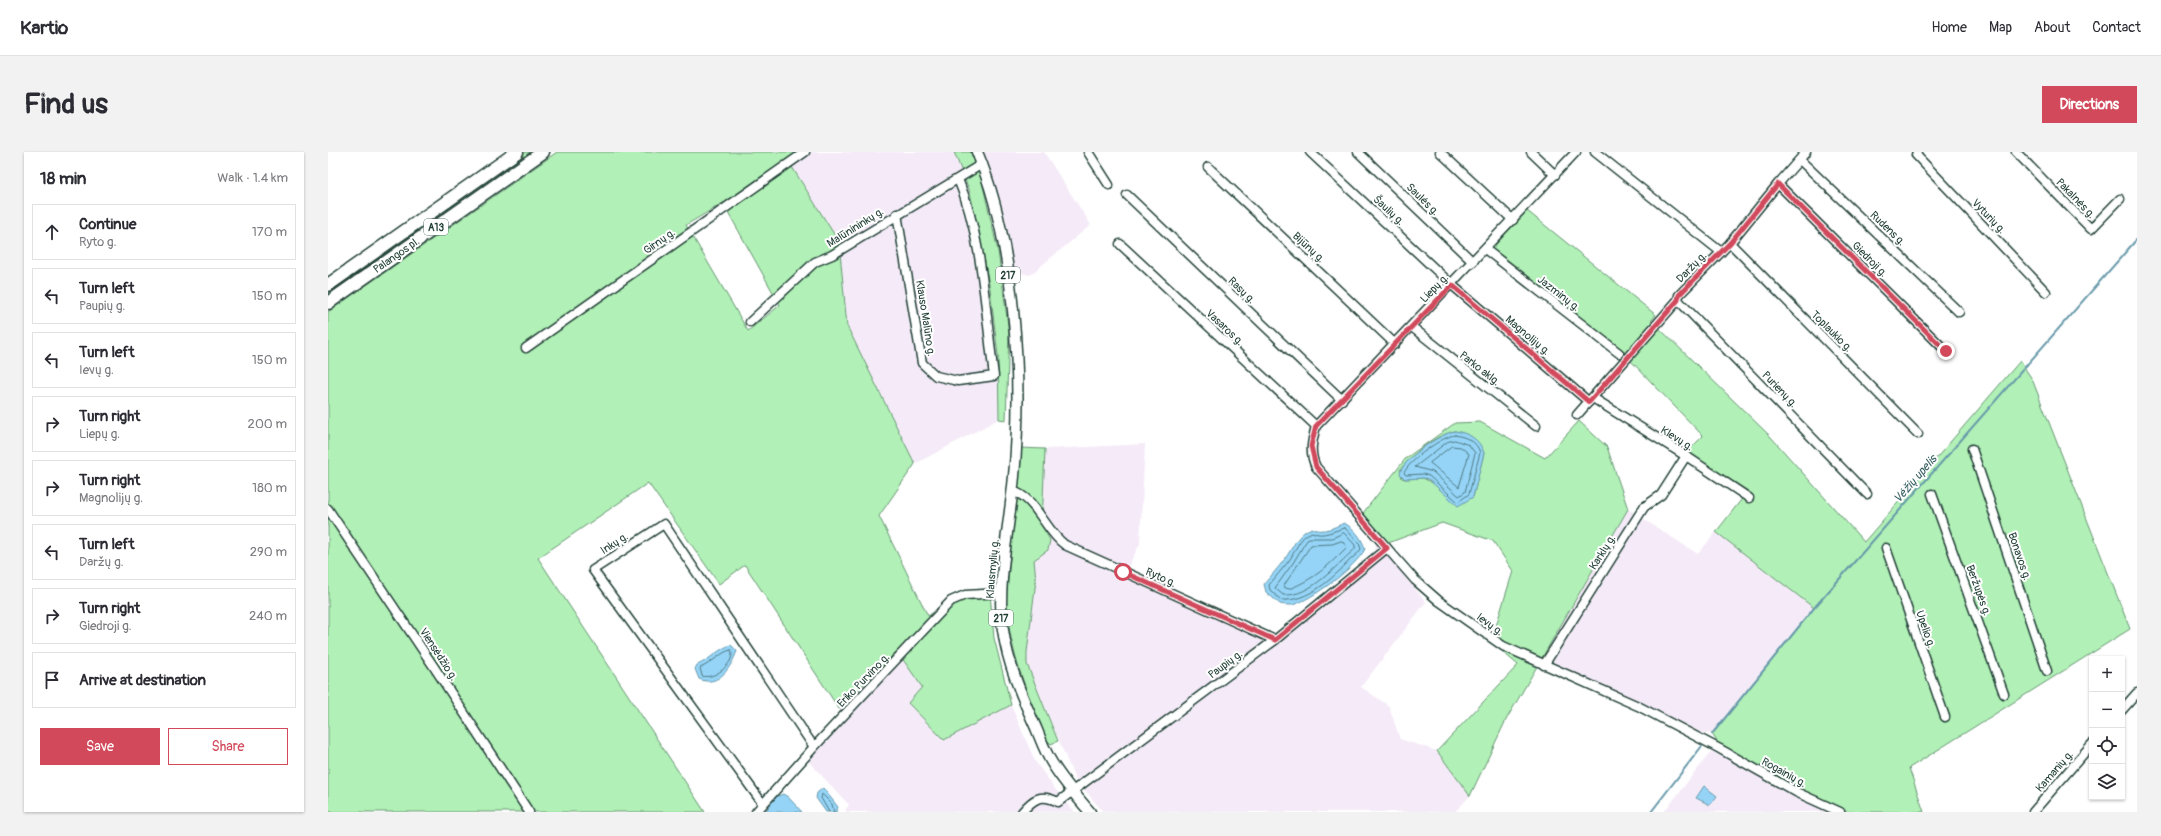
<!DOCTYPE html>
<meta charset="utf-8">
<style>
:root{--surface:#fff;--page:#f2f2f3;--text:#2b2b33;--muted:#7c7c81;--line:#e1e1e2;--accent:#d1495b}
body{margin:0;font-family:Pangolin,sans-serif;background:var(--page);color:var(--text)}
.controls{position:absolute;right:12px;bottom:12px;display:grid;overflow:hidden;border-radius:0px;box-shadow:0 1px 3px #0004}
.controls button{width:36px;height:36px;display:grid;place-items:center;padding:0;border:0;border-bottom:1px solid var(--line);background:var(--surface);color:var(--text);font:20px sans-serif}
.stop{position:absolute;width:12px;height:12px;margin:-9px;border:3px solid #d1495b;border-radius:50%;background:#fff}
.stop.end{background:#d1495b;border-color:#fff;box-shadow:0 1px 4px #0008}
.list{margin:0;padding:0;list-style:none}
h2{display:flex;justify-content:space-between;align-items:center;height:52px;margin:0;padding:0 16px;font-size:17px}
h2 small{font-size:13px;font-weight:400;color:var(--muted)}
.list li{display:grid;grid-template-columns:26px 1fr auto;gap:12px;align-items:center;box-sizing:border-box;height:56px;margin:0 8px 8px;padding:0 8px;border:1px solid var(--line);border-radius:0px}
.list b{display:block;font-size:15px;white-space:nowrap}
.list p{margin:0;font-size:13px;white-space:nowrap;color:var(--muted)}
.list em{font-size:13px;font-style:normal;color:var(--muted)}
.actions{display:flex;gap:8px;padding:12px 16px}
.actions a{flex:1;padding:9px 0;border:1px solid var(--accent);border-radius:0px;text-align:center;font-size:14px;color:var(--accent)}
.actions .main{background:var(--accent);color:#fff}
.icon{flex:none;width:22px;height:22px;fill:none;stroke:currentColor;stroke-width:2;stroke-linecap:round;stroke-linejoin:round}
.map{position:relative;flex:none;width:1809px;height:660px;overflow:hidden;border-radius:0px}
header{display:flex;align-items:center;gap:24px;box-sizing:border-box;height:56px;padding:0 20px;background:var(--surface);border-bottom:1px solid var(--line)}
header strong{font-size:19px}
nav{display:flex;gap:22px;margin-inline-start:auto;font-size:14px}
.intro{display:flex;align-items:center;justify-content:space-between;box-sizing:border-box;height:96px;padding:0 24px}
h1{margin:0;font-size:28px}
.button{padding:10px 18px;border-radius:0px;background:var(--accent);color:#fff;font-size:14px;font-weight:700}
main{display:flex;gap:24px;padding:0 24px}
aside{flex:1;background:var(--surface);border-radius:0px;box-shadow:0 1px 3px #0004}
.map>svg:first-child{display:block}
.built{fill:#f5ebf8}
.green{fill:#b1f0b6;stroke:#689675;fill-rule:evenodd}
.water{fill:#95d4f7;stroke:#6698a9}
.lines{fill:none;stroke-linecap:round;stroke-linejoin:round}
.shore{stroke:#4e7982;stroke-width:1}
.stream{stroke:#6698a9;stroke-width:2}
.minor-casing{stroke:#1f3d34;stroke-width:11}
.major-casing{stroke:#1f3d34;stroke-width:13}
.highway-casing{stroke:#1f3d34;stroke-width:15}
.minor{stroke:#fff;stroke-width:8}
.major{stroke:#fff;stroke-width:10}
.highway{stroke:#fff;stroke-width:12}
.route{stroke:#d1495b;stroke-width:5}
.labels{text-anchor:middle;stroke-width:4;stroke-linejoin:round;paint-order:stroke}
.shield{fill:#fff;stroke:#627771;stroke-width:1}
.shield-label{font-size:10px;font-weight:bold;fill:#1f3d34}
.street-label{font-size:11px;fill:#1f3d34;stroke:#fff}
.water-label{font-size:12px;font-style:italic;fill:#3c6365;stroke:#fff}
</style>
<header>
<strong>Kartio</strong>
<nav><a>Home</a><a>Map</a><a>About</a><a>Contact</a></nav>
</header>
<div class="intro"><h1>Find us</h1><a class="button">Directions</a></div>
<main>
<aside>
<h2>18 min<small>Walk · 1.4 km</small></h2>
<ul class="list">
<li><svg class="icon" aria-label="ahead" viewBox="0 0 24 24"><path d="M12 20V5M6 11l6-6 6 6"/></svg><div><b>Continue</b><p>Ryto g.</p></div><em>170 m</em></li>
<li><svg class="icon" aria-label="left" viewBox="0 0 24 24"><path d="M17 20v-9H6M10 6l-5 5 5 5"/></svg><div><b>Turn left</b><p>Paupių g.</p></div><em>150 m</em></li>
<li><svg class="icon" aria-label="left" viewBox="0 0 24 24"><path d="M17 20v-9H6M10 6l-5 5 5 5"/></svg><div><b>Turn left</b><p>Ievų g.</p></div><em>150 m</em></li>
<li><svg class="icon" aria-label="right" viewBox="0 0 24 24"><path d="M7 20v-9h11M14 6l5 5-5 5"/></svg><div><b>Turn right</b><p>Liepų g.</p></div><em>200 m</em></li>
<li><svg class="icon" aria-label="right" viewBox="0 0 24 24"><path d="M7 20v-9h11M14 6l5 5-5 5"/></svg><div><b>Turn right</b><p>Magnolijų g.</p></div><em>180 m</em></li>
<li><svg class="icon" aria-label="left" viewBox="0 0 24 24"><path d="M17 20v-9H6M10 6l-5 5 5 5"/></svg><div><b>Turn left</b><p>Daržų g.</p></div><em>290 m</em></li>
<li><svg class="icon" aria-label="right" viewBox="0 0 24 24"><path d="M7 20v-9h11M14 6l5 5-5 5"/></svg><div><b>Turn right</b><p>Giedroji g.</p></div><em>240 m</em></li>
<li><svg class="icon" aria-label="arrive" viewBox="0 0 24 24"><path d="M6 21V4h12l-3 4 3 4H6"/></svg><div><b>Arrive at destination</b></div></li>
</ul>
<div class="actions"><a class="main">Save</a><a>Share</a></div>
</aside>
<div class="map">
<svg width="1809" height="660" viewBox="0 0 1809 660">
<rect width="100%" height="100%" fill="#fff"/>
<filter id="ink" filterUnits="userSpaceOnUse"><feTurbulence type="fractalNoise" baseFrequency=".025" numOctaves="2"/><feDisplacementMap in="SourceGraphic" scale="8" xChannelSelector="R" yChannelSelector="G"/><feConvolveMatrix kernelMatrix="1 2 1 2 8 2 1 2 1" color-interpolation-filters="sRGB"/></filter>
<g filter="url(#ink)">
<g class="built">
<path d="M470,0H626L642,40L662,137L670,203L671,267L587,312L519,174L511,90L459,7Z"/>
<path d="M653,0H716L763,73L702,123L684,119Z"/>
<path d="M817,292L812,392L796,422L939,487L1047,401L1048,389L1053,384L1060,391L1072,418L1098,450L1033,535L1061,554L1072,587L1109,599L1142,644L1127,660H775L746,625L699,512V500L708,428L706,408L722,388L714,375L717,297Z"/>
<path d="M1300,357L1370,402L1388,380L1486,456L1384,582L1374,581L1215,505Z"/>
<path d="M569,499L594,535L616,588L683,553L707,609L728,638L747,660H519L517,658L521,653L480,609L518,567L511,557Z"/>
<path d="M1385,597L1505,660H1336Z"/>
</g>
<g class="green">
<path d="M198,0H206L0,143V139Z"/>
<path d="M229,0H470L459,7L511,90L519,174L587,312L551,364L600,464L630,444L662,441L666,486L683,553L616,588L580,551L594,535L569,499L511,557L417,413L391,432L320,331L210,406L377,660H0V160ZM395,51L452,153L420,179L358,73Z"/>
<path d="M626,0H645L651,17L670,99L681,181L678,268L671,267L670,203L662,137L642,40Z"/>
<path d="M1198,58L1328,163L1323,169L1326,172L1298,204L1164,97Z"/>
<path d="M1331,176L1442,284L1536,390L1692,209L1704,227L1802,477L1581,616L1596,660H1520L1478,640L1390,591L1384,582L1486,456L1388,380L1420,339L1359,300L1375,284L1302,208Z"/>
<path d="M1251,269L1279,295L1300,357L1178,568L1142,644L1109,599L1190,513L1163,490L1185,419L1165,389L1114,371L1060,391L1035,361L1078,306L1127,271L1152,270L1217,306ZM1127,279C1142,282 1148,288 1156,301L1145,345L1105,331L1095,326L1077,327L1074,326L1072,318C1085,301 1106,284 1127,279Z"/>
<path d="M692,296L717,297L714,374L722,388L720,398L706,408L708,428L699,500V512L730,589L723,592L718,587C699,540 682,502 678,450Z"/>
</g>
<g class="water">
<path d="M1127,279C1140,281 1152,287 1156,301L1145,345L1130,354L1100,327L1095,326L1077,327L1072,322C1073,308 1113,281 1127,279Z"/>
<path d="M1016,371C1026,376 1034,386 1037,397C1028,415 984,448 964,453C960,453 955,453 952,452L938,440L936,432C943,424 950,416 956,408C966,395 968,382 984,376C994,382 1007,375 1016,371Z"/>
<path d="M403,493L409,499C403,515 391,536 371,527L367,517L369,513C382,508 391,496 403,493Z"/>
<path d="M1376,634L1389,644L1382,653L1368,646Z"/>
<path d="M495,636L510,655L508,660H498L488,646L489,641Z"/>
<path d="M455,642L460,645L474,660H437L448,645Z"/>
</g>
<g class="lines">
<g class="shore">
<path d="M1127,283C1138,285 1149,289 1152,301L1141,342L1130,350L1101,324L1095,322L1078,323L1076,321C1081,309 1114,284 1127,283Z"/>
<path d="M1127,288L1141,293L1147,301L1137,340L1131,344L1105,320L1087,315L1119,290Z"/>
<path d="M1124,294L1133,295L1141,302L1131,335L1102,311Z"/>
<path d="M1017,376L1031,391L1033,397C1030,402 1026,404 1022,408C1005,426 980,450 953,448L942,438L941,433C947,425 954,418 960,410C968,400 970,385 984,380C995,386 1006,378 1017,376Z"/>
<path d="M1016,381L1027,393V397C1008,413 983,445 955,443L947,436L965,411L977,391L981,386H1004Z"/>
<path d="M1014,389L1019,395C999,415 988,426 961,437L955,435L983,393L1004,392Z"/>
<path d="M403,498C409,508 389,528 374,524L372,516C383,512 394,499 403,498Z"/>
<path d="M501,660L493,646L494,642L504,652L506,660"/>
</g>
<g class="stream">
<path d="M1384,582L1486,456L1809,87"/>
<path d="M1323,660L1374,594"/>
</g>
<g class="minor-casing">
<g id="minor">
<path d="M760,0L781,33"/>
<path d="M982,0L1124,133L1261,250"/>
<path d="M1030,0L1145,110"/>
<path d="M1112,0L1185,68"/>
<path d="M1203,0L1227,23"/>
<path d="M1248,0L988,274C984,289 981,301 988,315L1087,428L1111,449L1175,494L1310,554L1392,597L1468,640L1512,660"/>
<path d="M1267,0L1393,100"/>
<path d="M1589,0L1588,3L1718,140"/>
<path d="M1688,0L1763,77L1792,47"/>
<path d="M1472,8L1631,160"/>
<path d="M880,15L1067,192"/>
<path d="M1450,32L1618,199"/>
<path d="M799,43L1014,248"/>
<path d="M569,62L594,211L608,224L630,229L666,224C657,159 655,87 630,27"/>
<path d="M1402,91L1590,282"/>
<path d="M792,92L988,274"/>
<path d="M1157,97L1291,201"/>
<path d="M1350,148L1539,342"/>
<path d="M422,170L487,110L504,103L654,12"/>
<path d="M1084,175L1208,274"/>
<path d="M198,196L477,0"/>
<path d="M1265,246L1358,304L1421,346"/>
<path d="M1249,263L1350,148L1351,143L1402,91L1450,32L1478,0"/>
<path d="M1644,297L1719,519"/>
<path d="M684,339C708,345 717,379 737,393L947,488"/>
<path d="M1604,342L1676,542"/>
<path d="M0,357L106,515L201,660"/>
<path d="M1558,396L1617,565"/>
<path d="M1216,513L1316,355L1333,343L1358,304"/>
<path d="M1794,558L1809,541"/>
<path d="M435,652L265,418L336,372L486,595"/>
<path d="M428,660L486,595L623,449L637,443L673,441"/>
<path d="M694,660C705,647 713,641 730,650L947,488L1059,396"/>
<path d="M1705,660L1764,592"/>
</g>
</g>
<g class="major-casing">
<path id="major" d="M649,0C687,89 695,228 686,324C682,371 668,433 675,478C680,513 694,545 708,576C713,588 717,600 724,611C735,629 748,644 762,660"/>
</g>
<g class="highway-casing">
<g id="highway">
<path d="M0,133L189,0"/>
<path d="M0,151L215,0"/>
</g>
</g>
<use href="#minor" class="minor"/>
<use href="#major" class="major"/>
<use href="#highway" class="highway"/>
</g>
</g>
<g class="lines" filter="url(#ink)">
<path class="route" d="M795,420L947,488L1059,396L988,315L983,294L988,274L1124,133L1261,250L1350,148L1351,143L1402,91L1450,32L1618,199"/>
</g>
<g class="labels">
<g class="shield">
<rect x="96" y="67" width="24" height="16" rx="3"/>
<rect x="668" y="115" width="24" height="16" rx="3"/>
<rect x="661" y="458" width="24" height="16" rx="3"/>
</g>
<g class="shield-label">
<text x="108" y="79">A13</text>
<text x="680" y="127">217</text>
<text x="673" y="470">217</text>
</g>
<g class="street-label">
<text transform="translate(1748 46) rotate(46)" y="4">Pakalnės g.</text>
<text transform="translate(1095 47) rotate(44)" y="4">Saulės g.</text>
<text transform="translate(1061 58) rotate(43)" y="4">Šaulių g.</text>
<text transform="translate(1661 64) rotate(46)" y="4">Vyturių g.</text>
<text transform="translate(527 75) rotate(-32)" y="4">Malūnininkų g.</text>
<text transform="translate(1560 76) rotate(44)" y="4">Rudens g.</text>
<text transform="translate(331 89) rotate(-35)" y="4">Girnų g.</text>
<text transform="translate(981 95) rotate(43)" y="4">Bijūnų g.</text>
<text transform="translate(68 103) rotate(-35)" y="4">Palangos pl.</text>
<text transform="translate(1542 107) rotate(45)" y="4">Giedroji g.</text>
<text transform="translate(1363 115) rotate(-46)" y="4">Daržų g.</text>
<text transform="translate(1106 136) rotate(-46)" y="4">Liepų g.</text>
<text transform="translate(914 138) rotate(44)" y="4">Rasų g.</text>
<text transform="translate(1231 141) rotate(38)" y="4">Jazminų g.</text>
<text transform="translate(598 166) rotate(81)" y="4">Klauso Malūno g.</text>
<text transform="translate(897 175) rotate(43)" y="4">Vasaros g.</text>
<text transform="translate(1504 179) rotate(45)" y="4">Toplaukio g.</text>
<text transform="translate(1200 183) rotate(40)" y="4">Magnolijų g.</text>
<text transform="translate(1152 216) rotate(38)" y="4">Parko aklg.</text>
<text transform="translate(1452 237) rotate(46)" y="4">Purienų g.</text>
<text transform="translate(1349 286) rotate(32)" y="4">Klevų g.</text>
<text transform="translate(286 391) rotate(-33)" y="4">Inkų g.</text>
<text transform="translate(1274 400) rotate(-58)" y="4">Karklų g.</text>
<text transform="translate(1692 404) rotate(71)" y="4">Bonavos g.</text>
<text transform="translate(664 417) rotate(-85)" y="4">Klausmylių g.</text>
<text transform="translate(833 425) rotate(24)" y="4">Ryto g.</text>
<text transform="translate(1651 438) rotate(70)" y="4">Beržupės g.</text>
<text transform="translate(1162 472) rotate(36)" y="4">Ievų g.</text>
<text transform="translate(1598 477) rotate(71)" y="4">Upelio g.</text>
<text transform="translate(111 502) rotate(57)" y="4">Viensėdžio g.</text>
<text transform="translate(897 512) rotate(-37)" y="4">Paupių g.</text>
<text transform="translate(535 528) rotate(-46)" y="4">Eriko Purvino g.</text>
<text transform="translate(1726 619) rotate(-49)" y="4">Kamanių g.</text>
<text transform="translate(1456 620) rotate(29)" y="4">Rogainių g.</text>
</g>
<g class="water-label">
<text transform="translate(1587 327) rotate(-49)" y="4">Vėžių upelis</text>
</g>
</g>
</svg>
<div class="controls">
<button>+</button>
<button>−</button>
<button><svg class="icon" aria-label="locate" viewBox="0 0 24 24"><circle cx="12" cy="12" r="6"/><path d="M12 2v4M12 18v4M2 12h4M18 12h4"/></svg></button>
<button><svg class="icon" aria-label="layers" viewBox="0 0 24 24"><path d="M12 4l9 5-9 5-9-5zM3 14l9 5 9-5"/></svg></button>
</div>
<div class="stop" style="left:795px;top:420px"></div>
<div class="stop end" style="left:1618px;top:199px"></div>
</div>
</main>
